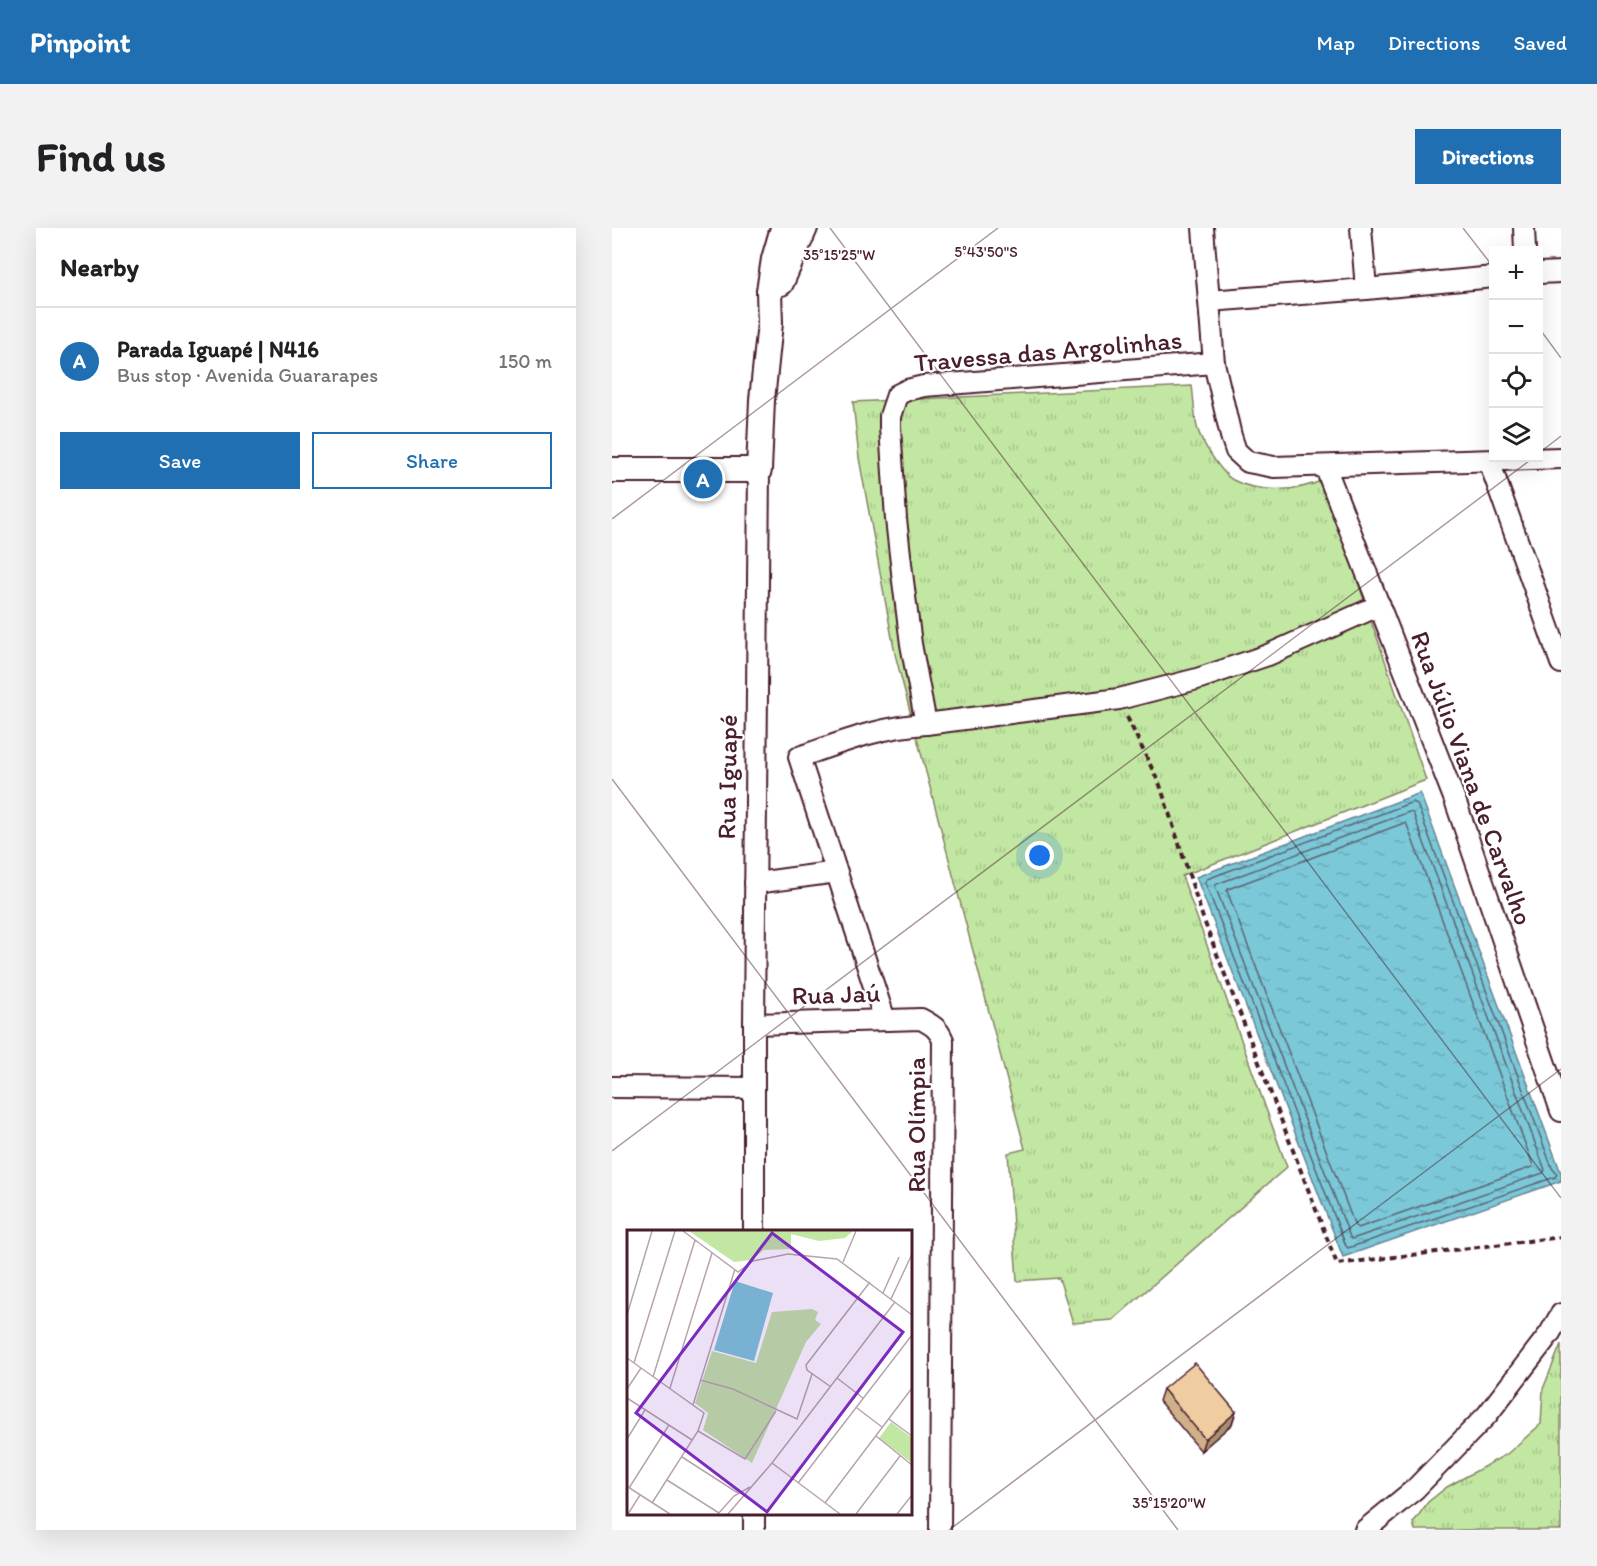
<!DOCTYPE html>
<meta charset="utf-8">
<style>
:root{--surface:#fff;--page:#f2f2f2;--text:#202124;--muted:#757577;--line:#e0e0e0;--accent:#1f6fb2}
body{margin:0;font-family:Itim,sans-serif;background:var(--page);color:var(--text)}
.controls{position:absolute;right:18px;top:18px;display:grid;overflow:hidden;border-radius:0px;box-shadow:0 6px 24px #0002}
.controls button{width:54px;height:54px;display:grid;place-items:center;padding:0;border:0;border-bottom:2px solid var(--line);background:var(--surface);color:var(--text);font:30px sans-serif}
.you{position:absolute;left:428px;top:628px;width:21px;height:21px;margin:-15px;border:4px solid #fff;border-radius:50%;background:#1a73e8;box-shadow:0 0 0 9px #1a73e833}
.badge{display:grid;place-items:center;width:39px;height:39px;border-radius:50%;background:var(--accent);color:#fff;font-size:20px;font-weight:700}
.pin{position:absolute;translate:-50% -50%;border:3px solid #fff;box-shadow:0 2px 6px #0006}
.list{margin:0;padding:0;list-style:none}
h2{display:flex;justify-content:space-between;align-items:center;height:78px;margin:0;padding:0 24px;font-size:26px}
h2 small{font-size:20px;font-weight:400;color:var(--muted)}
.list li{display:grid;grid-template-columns:39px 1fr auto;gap:18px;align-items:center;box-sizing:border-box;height:108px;padding:0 24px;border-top:2px solid var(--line)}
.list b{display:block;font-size:22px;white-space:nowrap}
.list p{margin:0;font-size:20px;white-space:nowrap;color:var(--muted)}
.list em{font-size:20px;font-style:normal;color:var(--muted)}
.actions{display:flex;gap:12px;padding:18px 24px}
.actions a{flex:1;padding:14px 0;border:2px solid var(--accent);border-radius:0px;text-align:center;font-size:21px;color:var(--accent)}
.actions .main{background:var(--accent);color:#fff}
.icon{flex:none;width:33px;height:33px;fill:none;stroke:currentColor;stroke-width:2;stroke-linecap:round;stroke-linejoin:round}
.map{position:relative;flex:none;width:949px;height:1302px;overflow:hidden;border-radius:0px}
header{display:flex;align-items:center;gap:36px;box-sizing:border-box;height:84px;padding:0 30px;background:var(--accent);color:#fff}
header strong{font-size:28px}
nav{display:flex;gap:33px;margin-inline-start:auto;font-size:21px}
.intro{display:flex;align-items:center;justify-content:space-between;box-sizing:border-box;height:144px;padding:0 36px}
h1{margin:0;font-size:42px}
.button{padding:15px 27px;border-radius:0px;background:var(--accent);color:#fff;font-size:21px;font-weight:700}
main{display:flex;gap:36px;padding:0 36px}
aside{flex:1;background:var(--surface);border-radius:0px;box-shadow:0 6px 24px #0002}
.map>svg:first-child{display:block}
.grass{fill:url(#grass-tufts);stroke:#868366;stroke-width:1.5}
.water{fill:url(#water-ripples);stroke:#678493;stroke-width:1.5}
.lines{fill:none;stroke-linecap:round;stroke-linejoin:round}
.shore{stroke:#5d6370;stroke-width:1.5}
.minor-casing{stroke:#4a1f2b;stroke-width:24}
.tertiary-casing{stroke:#4a1f2b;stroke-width:28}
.path{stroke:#4a1f2b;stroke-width:4;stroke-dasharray:6 4.5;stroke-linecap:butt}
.minor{stroke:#fff;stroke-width:20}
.tertiary{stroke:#fff;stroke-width:24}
.wall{fill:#ceb08a;stroke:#4a1f2b;stroke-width:1.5}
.shaded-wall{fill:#a89071;stroke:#4a1f2b;stroke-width:1.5}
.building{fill:#f0cda1;stroke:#4a1f2b;stroke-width:1.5}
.ticks{fill:none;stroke:#4a1f2b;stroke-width:1.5;stroke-opacity:0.45}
.labels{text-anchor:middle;stroke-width:4.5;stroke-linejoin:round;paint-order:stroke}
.street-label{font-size:26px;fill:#4a1f2b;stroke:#fff}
.inset-road{fill:none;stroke:#b7a5aa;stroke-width:1.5}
.view{fill:#7b2cbf;fill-opacity:0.15;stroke:#7b2cbf;stroke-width:3}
.inset-edge{fill:none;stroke:#4a1f2b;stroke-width:3}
.ticks-label{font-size:15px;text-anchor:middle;fill:#4a1f2b;stroke:#fff;stroke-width:4.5;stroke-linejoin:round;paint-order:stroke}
</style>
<header>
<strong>Pinpoint</strong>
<nav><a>Map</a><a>Directions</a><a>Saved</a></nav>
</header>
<div class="intro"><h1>Find us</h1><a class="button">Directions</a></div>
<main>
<aside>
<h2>Nearby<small></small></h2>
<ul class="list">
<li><span class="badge">A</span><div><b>Parada Iguapé | N416</b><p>Bus stop · Avenida Guararapes</p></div><em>150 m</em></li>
</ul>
<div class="actions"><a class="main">Save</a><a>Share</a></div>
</aside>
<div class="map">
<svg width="949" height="1302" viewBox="0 0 949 1302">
<defs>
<pattern id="grass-tufts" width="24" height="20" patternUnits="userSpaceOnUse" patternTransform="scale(1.5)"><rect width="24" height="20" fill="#c1e7a2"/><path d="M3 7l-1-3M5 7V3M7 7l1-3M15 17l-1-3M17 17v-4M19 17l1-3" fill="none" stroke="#a7c68c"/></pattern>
<pattern id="water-ripples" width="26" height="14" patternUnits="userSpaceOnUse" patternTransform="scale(1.5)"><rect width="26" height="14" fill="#7ac8d8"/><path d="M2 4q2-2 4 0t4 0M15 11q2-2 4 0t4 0" fill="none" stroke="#6babba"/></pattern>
</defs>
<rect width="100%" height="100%" fill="#fff"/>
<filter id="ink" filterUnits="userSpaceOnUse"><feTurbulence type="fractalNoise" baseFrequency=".0167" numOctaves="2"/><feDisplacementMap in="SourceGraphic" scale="12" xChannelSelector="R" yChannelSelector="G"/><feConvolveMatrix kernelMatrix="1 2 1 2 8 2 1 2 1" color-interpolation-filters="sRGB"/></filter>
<g filter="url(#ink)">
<g class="grass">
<path d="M580,158C582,171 582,186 585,199C588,212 610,246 621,252C645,265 686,264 711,252L814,552L570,648L675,939L501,1092L461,1095L447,1050L405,1053L396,925L413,921L283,426L247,230L241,174Z"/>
<path d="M949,1116V1302H803L801,1295L816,1274L835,1259L895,1226L929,1196L931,1161Z"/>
</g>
<path class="water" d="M808,565L949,945V953L731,1029L584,649Z"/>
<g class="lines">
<g class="shore">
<path d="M801,574L805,576L940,940L945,946L943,949L736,1020L734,1018L593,654L595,651Z"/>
<path d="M797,584L801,585L933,942L931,945L740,1011L738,1009L603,658L605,656Z"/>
<path d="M792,595L795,597L921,937L920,939L746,1000L743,998L615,663L616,661Z"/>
</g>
<g class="minor-casing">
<g id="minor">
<path d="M591,0L602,135L619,208L624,223L636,234L662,239L949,230"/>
<path d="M749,0L754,61"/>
<path d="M912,0L913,22"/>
<path d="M927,45L949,44"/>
<path d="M597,73L754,61L882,49"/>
<path d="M877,233L949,435"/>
<path d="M713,238L844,575L949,883"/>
<path d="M314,496L299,416L291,353L284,291L278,199V188L285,167L295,162L312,158L602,135"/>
<path d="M143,655L225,644"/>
<path d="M273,792L187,529C231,514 267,499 314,496L507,471L585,451L656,427L768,377"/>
<path d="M142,796L309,791C320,797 326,800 331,812L328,1302"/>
<path d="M0,859L142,860"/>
<path d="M142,1004V796L147,242"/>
<path d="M142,1286V1302"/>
<path d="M753,1302L803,1261L875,1187L938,1105L949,1086"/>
</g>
</g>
<g class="tertiary-casing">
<g id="tertiary">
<path d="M169,55L193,0"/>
<path d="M0,242H147L150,172L158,95L157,63L162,31L171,0"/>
</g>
</g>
<path class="path" d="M515,489L548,557L591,690L725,1036L949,1009"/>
<use href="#minor" class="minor"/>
<use href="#tertiary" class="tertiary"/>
</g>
<path class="wall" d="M551,1161L620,1196L589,1223L547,1173Z"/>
<path class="shaded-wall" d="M624,1184L620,1196L589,1223L593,1211Z"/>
<path class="building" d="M583,1135L624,1184L593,1211L551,1161Z"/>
</g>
<path class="ticks" d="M218,0L949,970M851,0L882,40M927,100L949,130M927,225L949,208M0,291L386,0M0,551L566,1302M0,923L921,230M337,1302L949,841"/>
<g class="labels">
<g class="street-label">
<text transform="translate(436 123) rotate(-5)" y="9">Travessa das Argolinhas</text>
<text transform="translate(115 549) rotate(-89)" y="9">Rua Iguapé</text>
<text transform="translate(860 550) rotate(70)" y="9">Rua Júlio Viana de Carvalho</text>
<text transform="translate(224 766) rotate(-2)" y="9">Rua Jaú</text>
<text transform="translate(304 897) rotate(-90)" y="9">Rua Olímpia</text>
</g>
</g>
<g transform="translate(15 1002)">
<rect width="285" height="285" fill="#fff"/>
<path d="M62,1H226L218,8L192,11L164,4V19L137,20L124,30L107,32ZM185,79L191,82L188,90L194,94L179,112L125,233L76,200L81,183L68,173L85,121L129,133L145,82Z" fill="#c1e7a2"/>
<path d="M264,192L285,208V233L252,208Z" fill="#c1e7a2"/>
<path d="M108,51L146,63L127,131L87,120Z" fill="#7ac8d8"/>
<path class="inset-road" d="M56,1L111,42L126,31L161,24L210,29L285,85M216,32L229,1M256,63L272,27M264,69L285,24M0,85L25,1M0,128L77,183L71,201L25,273M7,133L48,1M26,147L68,10M210,148L236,168M73,150L106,159L170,189L185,144M204,157L180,140L179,135L243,52M43,158L85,23M0,159L14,138M0,168L65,210M66,175L108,39M230,178L255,197M262,189L285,206M71,201L118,229L149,181M249,206L285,235M0,209L18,180M55,227L111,263M145,233L213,284M40,250L92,283M171,253L285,105M1,257L43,284M2,258L42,195M198,273L285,158M1,284L13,265M91,284L107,266L123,257M101,284L145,233L268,72M229,284L273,226M270,284L285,265"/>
<path class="view" d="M145,3L276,102L140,282L9,183Z"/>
<rect width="285" height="285" class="inset-edge"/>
</g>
<g class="ticks-label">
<text x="374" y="29">5°43'50"S</text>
<text x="227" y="32">35°15'25"W</text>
<text x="557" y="1280">35°15'20"W</text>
</g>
</svg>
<div class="controls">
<button>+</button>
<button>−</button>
<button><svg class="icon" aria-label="locate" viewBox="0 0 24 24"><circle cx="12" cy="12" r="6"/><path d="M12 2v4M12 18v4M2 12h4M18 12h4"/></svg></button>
<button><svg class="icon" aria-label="layers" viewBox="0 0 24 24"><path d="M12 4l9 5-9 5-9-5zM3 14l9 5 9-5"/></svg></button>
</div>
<div class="you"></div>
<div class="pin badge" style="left:91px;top:251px">A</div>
</div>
</main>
